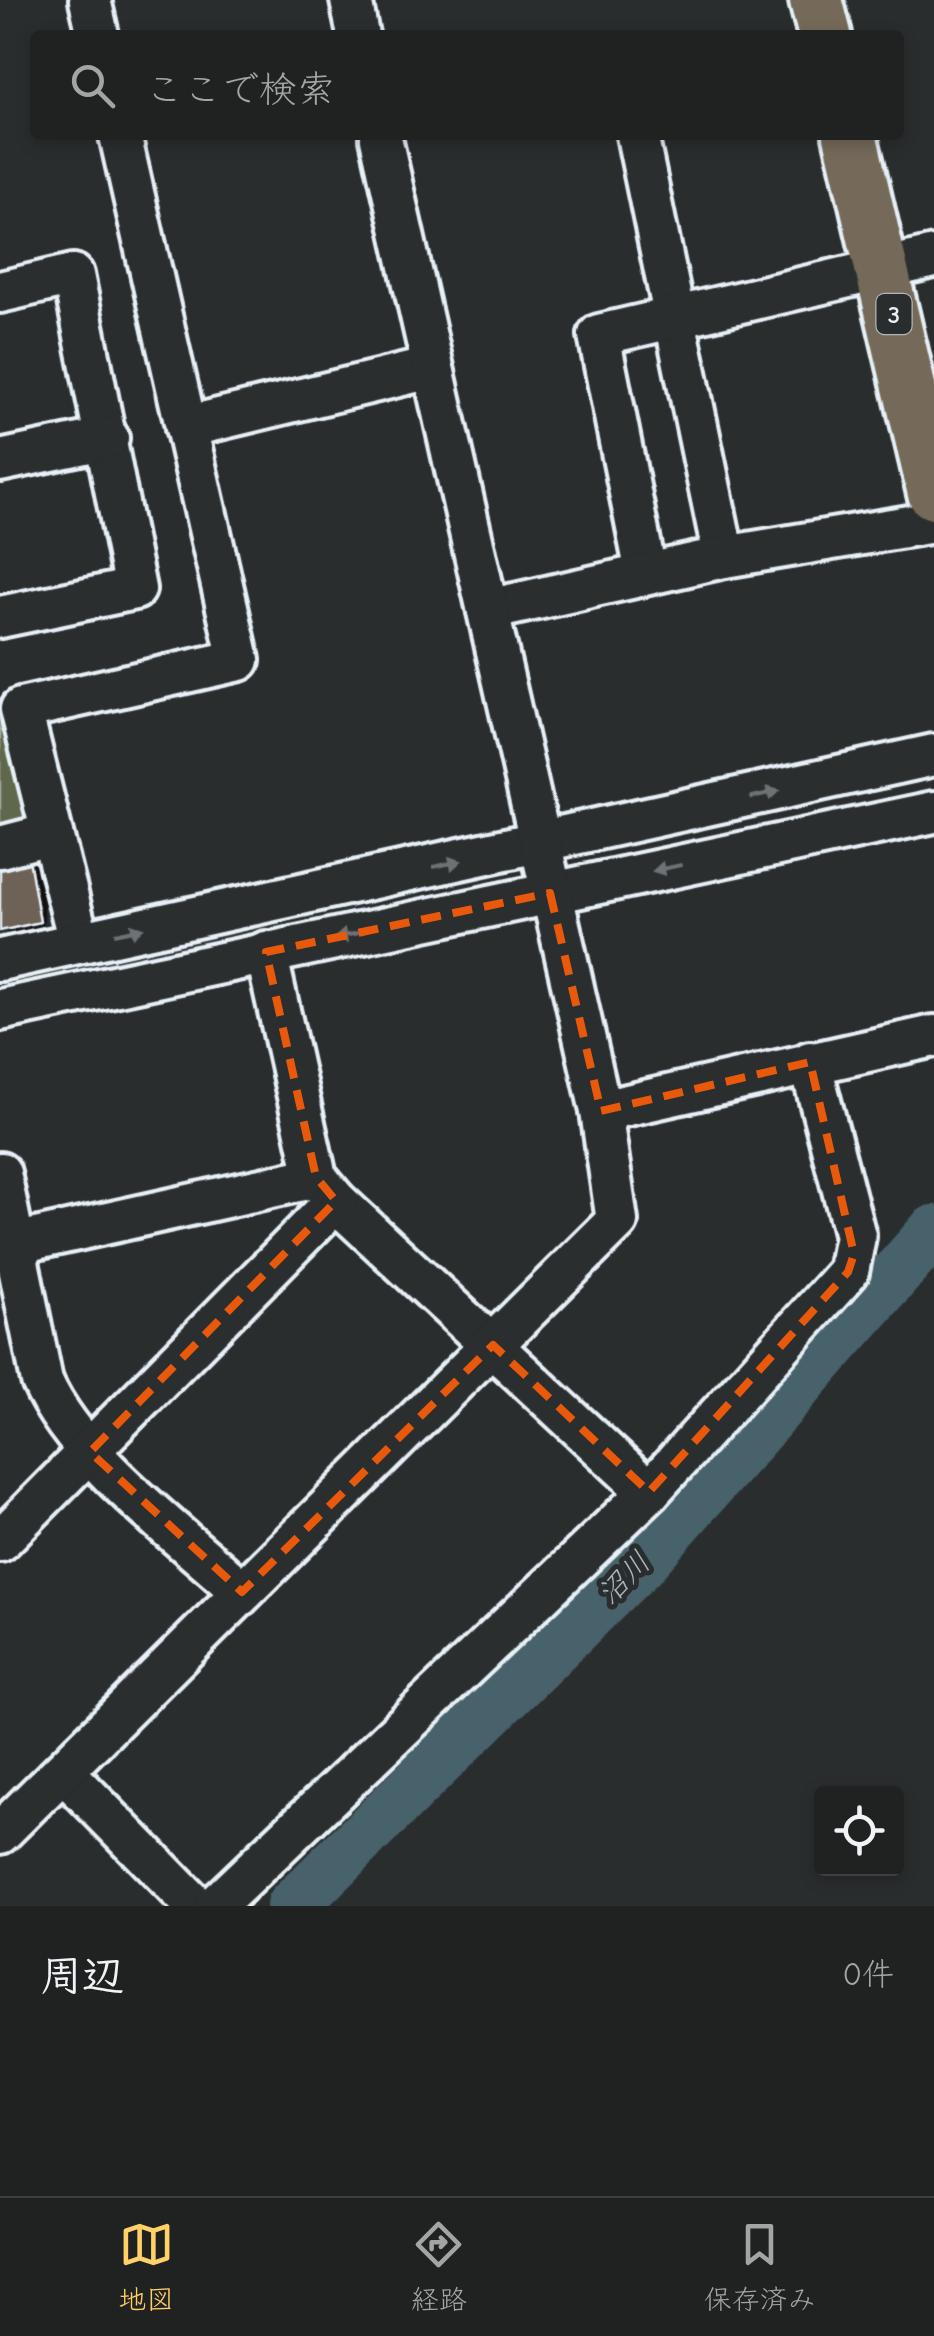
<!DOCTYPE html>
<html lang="ja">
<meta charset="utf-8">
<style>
:root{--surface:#202222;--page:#282a2a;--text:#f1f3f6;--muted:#a2a4a5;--line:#3d3f40;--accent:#ffd166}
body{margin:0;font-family:"Comic Neue","Klee One",sans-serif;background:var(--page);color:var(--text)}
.controls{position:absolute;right:30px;bottom:30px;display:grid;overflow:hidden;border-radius:10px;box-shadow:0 5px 15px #0003}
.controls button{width:90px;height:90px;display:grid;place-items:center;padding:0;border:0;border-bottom:2px solid var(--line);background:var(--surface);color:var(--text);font:50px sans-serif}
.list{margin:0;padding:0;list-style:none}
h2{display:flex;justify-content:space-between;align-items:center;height:130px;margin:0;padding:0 40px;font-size:42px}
h2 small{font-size:32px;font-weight:400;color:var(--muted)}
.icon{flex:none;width:55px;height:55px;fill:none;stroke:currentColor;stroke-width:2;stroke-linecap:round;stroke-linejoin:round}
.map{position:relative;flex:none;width:934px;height:1906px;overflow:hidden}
.search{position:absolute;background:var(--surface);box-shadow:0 5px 15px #0003;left:30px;right:30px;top:30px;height:110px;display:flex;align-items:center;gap:25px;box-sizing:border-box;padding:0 35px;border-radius:10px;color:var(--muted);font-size:38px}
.sheet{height:290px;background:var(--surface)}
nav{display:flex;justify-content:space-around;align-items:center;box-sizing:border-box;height:140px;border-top:2px solid var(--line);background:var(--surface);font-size:28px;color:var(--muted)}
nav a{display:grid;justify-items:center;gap:5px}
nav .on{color:var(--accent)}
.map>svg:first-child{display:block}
.green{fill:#5e674e;stroke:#a3aca3;stroke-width:2.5}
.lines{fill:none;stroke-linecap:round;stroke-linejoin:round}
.river{stroke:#47626b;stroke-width:52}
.building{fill:#6d6254;stroke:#e8f1f8;stroke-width:2.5;filter:url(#shadow)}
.minor-casing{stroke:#e8f1f8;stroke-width:48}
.major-casing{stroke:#e8f1f8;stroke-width:60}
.minor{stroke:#2a2d2e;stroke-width:40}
.major{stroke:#746a5a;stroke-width:52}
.oneway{fill:#6c7275}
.marked{fill:none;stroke:#e8590c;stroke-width:8;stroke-dasharray:20 12;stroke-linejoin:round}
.labels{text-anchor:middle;stroke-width:10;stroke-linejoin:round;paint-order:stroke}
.shield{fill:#2a2d2e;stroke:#afb6bb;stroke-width:2.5}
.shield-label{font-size:25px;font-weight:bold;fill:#e8f1f8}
.water-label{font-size:30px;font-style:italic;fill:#a8b8c0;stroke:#2a2d2e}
</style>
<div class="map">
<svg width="934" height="1906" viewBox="0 0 934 1906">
<defs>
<filter id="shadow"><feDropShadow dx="9" dy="9" stdDeviation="0" flood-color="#0009"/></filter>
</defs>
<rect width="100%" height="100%" fill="#2a2d2e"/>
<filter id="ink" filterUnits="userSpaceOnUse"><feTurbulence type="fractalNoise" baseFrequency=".01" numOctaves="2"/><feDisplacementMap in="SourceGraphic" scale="20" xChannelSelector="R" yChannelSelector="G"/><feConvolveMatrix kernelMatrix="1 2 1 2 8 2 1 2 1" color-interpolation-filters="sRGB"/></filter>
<g filter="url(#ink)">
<path class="green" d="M14,701L43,836L0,844V704Z"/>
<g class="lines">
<path class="river" d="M292,1906L639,1565L934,1231"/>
</g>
<path class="building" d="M27,848L40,922L0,931V855Z"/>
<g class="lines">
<g class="minor-casing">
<g id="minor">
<path d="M90,0L98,35"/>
<path d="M351,0L358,35"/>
<path d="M637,135L724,557"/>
<path d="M0,292L73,275L135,589L0,617"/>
<path d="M186,427L431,368"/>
<path d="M0,461L108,438"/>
<path d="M646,573L599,335L934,257"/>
<path d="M488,610L724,557L934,522"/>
<path d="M0,847L50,834"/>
<path d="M79,942L21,709L239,660L120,135"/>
<path d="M266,952L316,1177L336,1201L649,1492"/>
<path d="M0,960L934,755"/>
<path d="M0,1010L934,812"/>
<path d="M601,1111L934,1036"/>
<path d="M0,1173L42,1381C76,1459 178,1533 242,1592"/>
<path d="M0,1247L316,1177"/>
<path d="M0,1541L336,1201"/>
<path d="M65,1773L195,1906"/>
<path d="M0,1833L617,1221L601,1111L381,138"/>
<path d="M215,1906L649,1492L848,1272L855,1236L810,1062"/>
</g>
</g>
<g class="major-casing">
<g id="major">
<path d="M816,0L825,35"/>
<path d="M850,135L934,493"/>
</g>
</g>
<use href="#minor" class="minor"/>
<use href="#major" class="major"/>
</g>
<defs><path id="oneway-solid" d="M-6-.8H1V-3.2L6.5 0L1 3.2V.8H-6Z" transform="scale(2.5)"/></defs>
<g class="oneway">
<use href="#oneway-solid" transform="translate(765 794) rotate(-13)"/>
<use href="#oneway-solid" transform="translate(447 864) rotate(-12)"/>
<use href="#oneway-solid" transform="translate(667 868) rotate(168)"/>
<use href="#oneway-solid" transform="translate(129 931) rotate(-12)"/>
<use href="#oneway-solid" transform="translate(349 935) rotate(168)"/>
</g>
</g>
<path class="marked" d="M550,893L601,1111L810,1062L854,1254L848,1272L649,1492L493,1345L242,1592L90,1452L336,1201L316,1177L266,952Z"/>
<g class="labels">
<rect class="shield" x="876.5" y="294" width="35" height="40" rx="8"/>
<g class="shield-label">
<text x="894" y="323">3</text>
</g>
<g class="water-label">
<text transform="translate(624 1578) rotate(-46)" y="10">沼川</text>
</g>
</g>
</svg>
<div class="controls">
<button><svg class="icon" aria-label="locate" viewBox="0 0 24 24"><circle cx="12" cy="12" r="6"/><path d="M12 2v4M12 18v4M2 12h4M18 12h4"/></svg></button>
</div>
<div class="search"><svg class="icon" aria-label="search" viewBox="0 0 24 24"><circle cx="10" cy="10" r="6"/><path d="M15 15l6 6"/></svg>ここで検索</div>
</div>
<section class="sheet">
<h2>周辺<small>0件</small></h2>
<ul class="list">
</ul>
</section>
<nav>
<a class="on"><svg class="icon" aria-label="map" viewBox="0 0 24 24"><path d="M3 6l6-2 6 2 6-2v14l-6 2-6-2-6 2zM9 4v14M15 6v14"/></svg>地図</a>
<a><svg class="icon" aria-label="directions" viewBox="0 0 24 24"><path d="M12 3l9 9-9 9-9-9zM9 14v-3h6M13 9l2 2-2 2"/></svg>経路</a>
<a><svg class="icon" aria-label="saved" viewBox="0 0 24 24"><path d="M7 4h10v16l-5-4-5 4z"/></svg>保存済み</a>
</nav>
